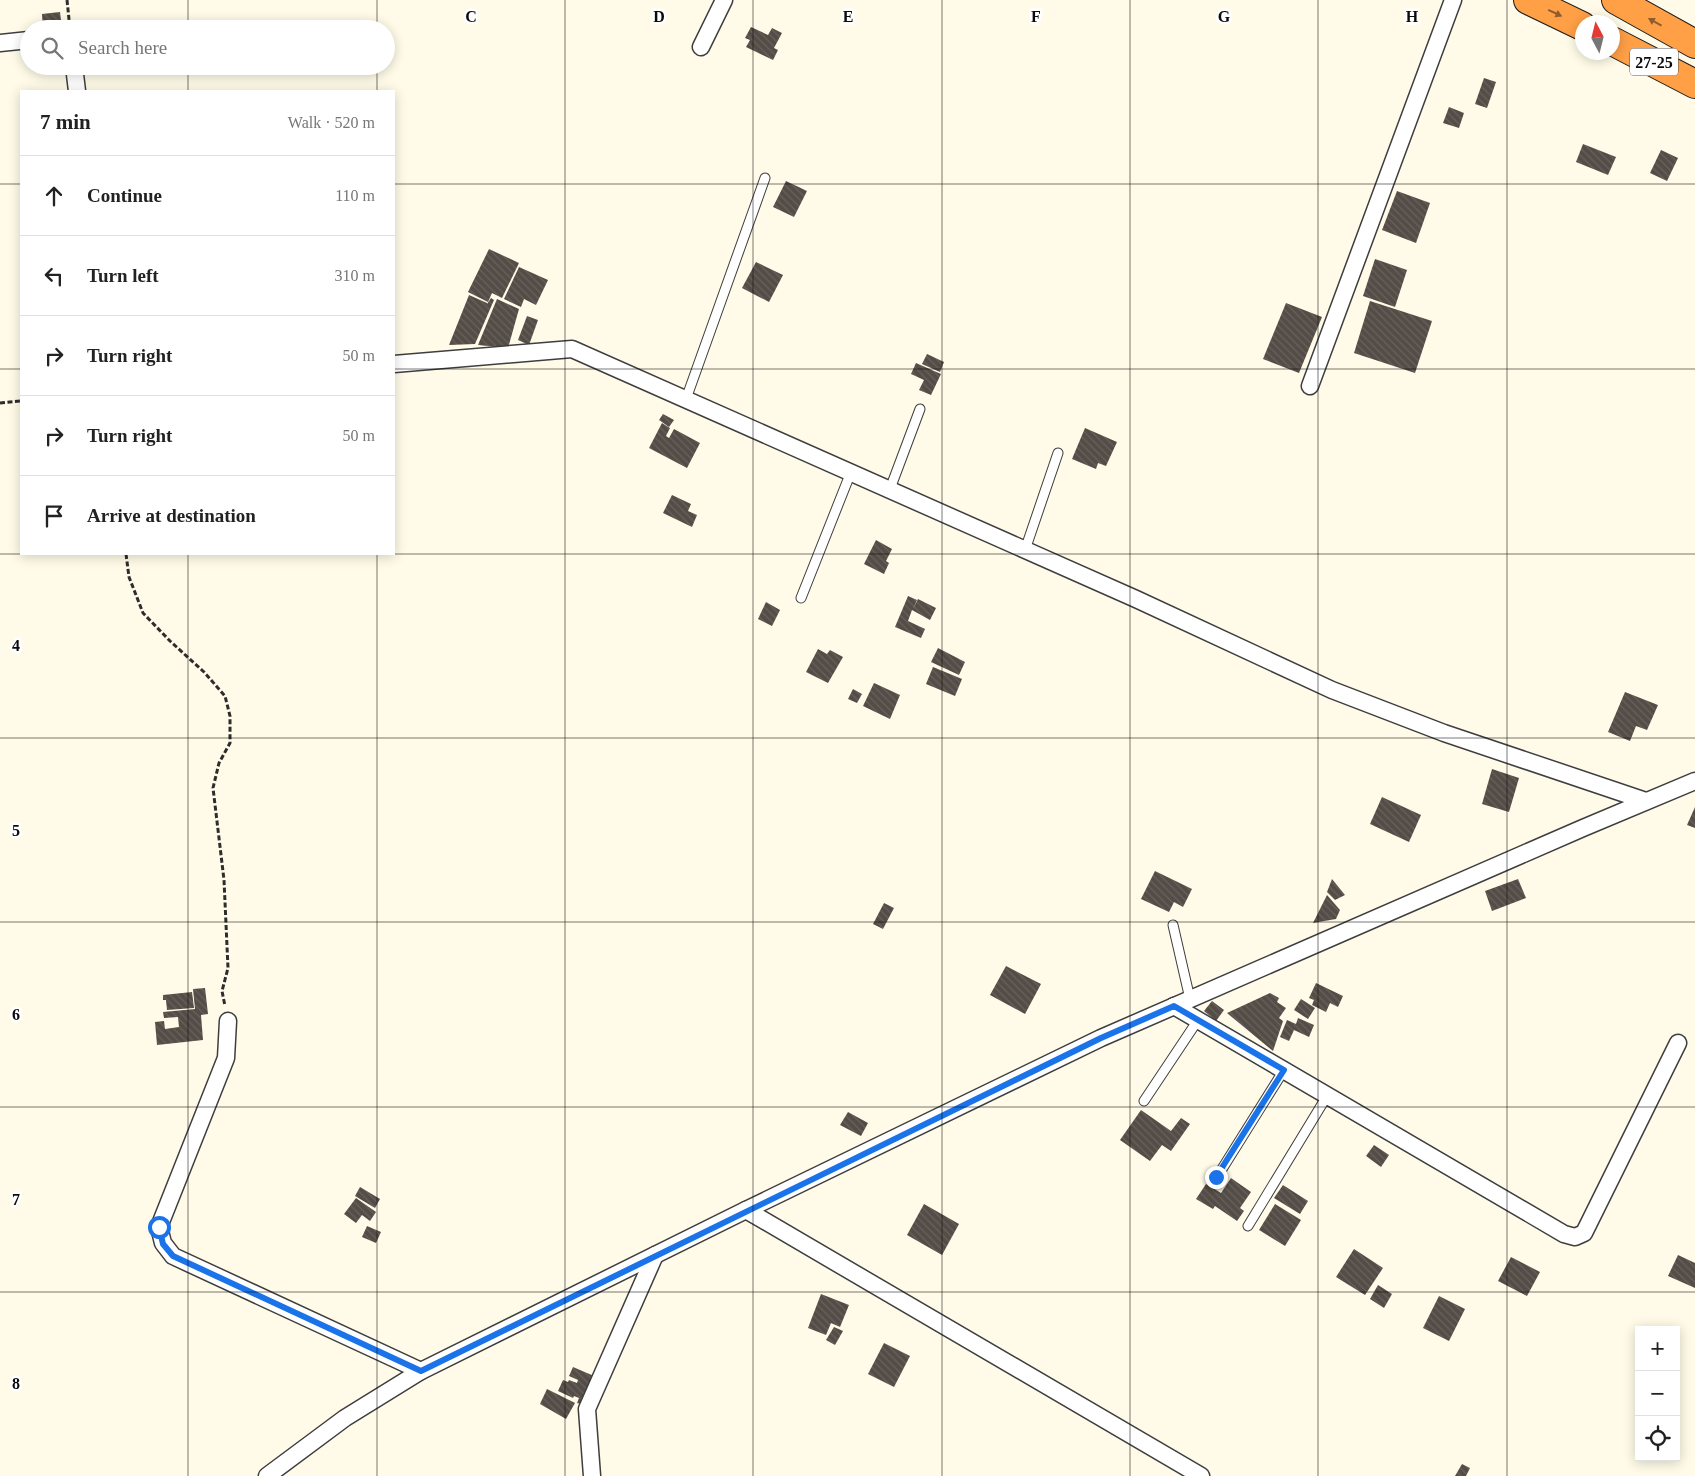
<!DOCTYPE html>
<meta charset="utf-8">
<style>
:root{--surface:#fff;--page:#f6f6f6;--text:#222;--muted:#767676;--line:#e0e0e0}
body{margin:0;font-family:Georgia,serif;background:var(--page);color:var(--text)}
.controls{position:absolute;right:15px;bottom:15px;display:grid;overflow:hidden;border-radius:0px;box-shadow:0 2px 12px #0003}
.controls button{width:45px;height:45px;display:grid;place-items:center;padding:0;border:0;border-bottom:1px solid var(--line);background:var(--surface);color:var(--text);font:25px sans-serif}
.compass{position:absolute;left:1575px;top:15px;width:45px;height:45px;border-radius:50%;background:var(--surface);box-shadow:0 2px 12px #0003;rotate:353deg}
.stop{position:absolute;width:15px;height:15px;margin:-11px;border:4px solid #1a73e8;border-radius:50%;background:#fff}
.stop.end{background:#1a73e8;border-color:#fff;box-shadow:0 1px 5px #0008}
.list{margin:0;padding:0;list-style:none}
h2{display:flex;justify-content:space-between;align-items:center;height:65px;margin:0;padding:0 20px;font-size:21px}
h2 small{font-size:16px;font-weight:400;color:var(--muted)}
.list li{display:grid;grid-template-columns:32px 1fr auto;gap:15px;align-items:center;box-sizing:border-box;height:80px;padding:0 20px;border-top:1px solid var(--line)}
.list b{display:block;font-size:19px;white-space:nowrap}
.list em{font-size:16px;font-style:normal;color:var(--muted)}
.icon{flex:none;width:28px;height:28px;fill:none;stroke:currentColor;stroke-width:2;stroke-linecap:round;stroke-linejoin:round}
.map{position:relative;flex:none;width:1695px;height:1476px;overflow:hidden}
.search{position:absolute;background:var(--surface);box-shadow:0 2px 12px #0003;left:20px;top:20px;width:375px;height:55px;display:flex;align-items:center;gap:12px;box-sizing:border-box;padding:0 18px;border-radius:28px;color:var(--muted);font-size:19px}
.panel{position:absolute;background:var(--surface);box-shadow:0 2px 12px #0003;left:20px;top:90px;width:375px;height:465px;border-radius:0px}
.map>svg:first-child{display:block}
.building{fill:url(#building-back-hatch)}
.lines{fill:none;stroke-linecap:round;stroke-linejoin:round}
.lane-casing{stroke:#3e3e3e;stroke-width:11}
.street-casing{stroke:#3e3e3e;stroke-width:19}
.highway-casing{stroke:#1c1c1c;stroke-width:30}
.path{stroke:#2d2d2d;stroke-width:3;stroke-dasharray:5 2.5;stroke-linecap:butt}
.lane{stroke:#fff;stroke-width:9}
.street{stroke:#fff;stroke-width:16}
.highway{stroke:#ff9f46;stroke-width:28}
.oneway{fill:#915c2b}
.route{stroke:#1a73e8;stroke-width:6}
.grid{fill:none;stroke:#0b0b0b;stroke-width:1;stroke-opacity:0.55}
.labels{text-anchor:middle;stroke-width:5;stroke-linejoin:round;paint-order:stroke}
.shield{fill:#fff;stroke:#545454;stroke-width:1}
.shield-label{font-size:16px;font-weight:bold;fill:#0b0b0b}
.grid-label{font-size:16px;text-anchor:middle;font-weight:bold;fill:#0b0b0b;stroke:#fff;stroke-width:5;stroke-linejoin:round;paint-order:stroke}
</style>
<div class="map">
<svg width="1695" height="1476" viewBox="0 0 1695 1476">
<defs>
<pattern id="building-back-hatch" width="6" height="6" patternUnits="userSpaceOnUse" patternTransform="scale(1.25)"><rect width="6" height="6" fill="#544c46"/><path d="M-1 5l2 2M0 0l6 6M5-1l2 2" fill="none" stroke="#68615c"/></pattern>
</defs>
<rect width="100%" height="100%" fill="#fffbe8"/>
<g class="building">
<path d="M60,12L62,29H43L42,14Z"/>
<path d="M751,27L768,35L772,28L782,33L774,48L778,50L773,60L746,47L750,40L745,38Z"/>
<path d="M1484,78L1496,82L1487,108L1475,104Z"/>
<path d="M1449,107L1464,113L1459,128L1443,123Z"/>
<path d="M1583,144L1616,157L1608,175L1576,162Z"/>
<path d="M1661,150L1678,158L1667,181L1650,173Z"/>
<path d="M786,181L807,191L794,217L773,207Z"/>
<path d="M1397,191L1430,203L1416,243L1382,230Z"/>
<path d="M489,249L519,263L502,298L492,293L488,302L468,292Z"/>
<path d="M1375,259L1407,270L1395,307L1363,296Z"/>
<path d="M756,262L783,275L769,302L742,288Z"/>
<path d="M519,267L548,280L536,305L524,299L521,307L504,299Z"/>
<path d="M469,295L487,303V304L491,298L494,300L475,344L449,345Z"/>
<path d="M497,299L519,309L508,348L478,345Z"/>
<path d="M1370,301L1432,321L1415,373L1354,353Z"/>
<path d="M1286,303L1322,317L1299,373L1263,359Z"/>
<path d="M527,316L538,320L529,345L518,340Z"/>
<path d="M927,354L944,362L940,372L922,364Z"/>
<path d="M916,363L941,374L931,395L919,390L924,380L911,374Z"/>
<path d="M663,414L674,420L669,427L659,420Z"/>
<path d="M662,423L670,428L666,436L669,438L674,429L700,443L687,468L649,448Z"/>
<path d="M1085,428L1117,442L1106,466L1098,463L1096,469L1072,459Z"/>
<path d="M672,495L691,504L688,511L697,515L692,527L663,513Z"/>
<path d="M876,540L892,549L886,561L889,563L884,574L864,564Z"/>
<path d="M908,596L917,600L913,609L918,599L936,608L930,620L912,610L908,621L925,629L921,638L895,627Z"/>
<path d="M766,602L780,610L772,626L758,619Z"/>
<path d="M938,648L965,662L959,675L931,662Z"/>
<path d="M818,649L827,654L830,650L843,657L828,683L806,672Z"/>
<path d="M933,667L962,679L955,696L926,684Z"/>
<path d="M874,683L900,695L890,719L863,706Z"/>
<path d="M853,689L862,694L857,703L848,699Z"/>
<path d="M1625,692L1658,705L1647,730L1636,726L1630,741L1608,732Z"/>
<path d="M1492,769L1519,778L1509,812L1482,804Z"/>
<path d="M1382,797L1421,815L1409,842L1370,824Z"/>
<path d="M1695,807V828L1687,825Z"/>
<path d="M1155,871L1192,889L1183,907L1174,902L1169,912L1141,899Z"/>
<path d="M1332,879L1345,895L1335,900L1327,892Z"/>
<path d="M1518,879L1526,898L1492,911L1485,891Z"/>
<path d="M1327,895L1340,910L1336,919L1313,923Z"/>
<path d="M884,903L894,908L883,929L873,924Z"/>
<path d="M1006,966L1041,984L1025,1014L990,995Z"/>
<path d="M1316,983L1343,996L1338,1007L1330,1003L1326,1012L1312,1005L1314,1000L1309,998Z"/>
<path d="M205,988L208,1014L201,1015L203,1040L157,1045L155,1022L164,1021L165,1029L179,1027L178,1017L164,1018L163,1012L195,1009L193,989Z"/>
<path d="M192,992L194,1008L167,1010L166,1000H163V995Z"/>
<path d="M1270,993L1279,998L1277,1002L1286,1008L1279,1018L1283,1021L1273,1051L1227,1013Z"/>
<path d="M1301,999L1315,1008L1308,1019L1294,1010Z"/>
<path d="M1212,1001L1224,1010L1216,1021L1204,1011Z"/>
<path d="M1298,1018L1314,1025L1309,1037L1294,1030L1289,1041L1280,1037L1287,1020L1296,1024Z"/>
<path d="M1141,1110L1171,1131L1181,1118L1190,1124L1171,1151L1162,1145L1150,1161L1120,1140Z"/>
<path d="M848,1112L868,1123L861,1136L840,1125Z"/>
<path d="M1374,1145L1389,1155L1381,1167L1366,1156Z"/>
<path d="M1231,1178L1251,1192L1240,1208L1244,1211L1237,1221L1215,1206L1213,1209L1196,1199L1206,1184L1221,1193Z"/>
<path d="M1283,1185L1308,1201L1300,1214L1274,1198Z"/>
<path d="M360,1187L380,1199L375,1208L355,1196Z"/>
<path d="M356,1198L376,1212L370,1221L362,1215L356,1223L344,1214Z"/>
<path d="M924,1204L959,1224L942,1255L907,1235Z"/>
<path d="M1275,1204L1301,1220L1285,1246L1259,1230Z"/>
<path d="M367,1226L381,1232L376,1243L362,1237Z"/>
<path d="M1354,1249L1383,1268L1365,1295L1336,1277Z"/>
<path d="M1678,1255L1695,1263V1288L1668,1276Z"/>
<path d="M1511,1257L1540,1272L1527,1296L1498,1281Z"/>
<path d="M1378,1285L1392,1294L1384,1308L1370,1299Z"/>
<path d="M821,1294L849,1305L840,1327L831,1323L826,1335L808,1328Z"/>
<path d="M1439,1296L1465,1309L1449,1341L1423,1328Z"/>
<path d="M834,1327L843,1331L835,1345L826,1340Z"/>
<path d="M884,1343L910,1356L894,1387L868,1374Z"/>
<path d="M573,1367L594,1376L581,1404L577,1403L579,1398L574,1396L573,1398L558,1391L563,1380L568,1382L569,1380L577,1383L578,1380L569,1376Z"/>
<path d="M547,1389L575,1403L566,1419L540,1404Z"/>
<path d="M1462,1464L1470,1468L1466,1476H1455Z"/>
</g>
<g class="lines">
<g class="lane-casing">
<g id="lane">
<path d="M686,399L765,178"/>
<path d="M890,489L920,409"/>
<path d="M1025,550L1058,453"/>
<path d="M801,598L851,472"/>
<path d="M1173,925L1190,999"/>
<path d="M1144,1101L1198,1020"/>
<path d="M1217,1177L1284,1070"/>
<path d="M1248,1226L1327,1096"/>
</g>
</g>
<g class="street-casing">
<g id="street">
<path d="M0,43L29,40"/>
<path d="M701,47L724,0"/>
<path d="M74,66L77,91"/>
<path d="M394,364L572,349L1136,599L1332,690L1444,733L1646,801"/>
<path d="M1310,386L1453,0"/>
<path d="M1174,1006L1564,1234L1575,1237L1584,1233L1678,1043"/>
<path d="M228,1021L226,1058L159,1227L163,1243L173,1256L421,1371L345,1418L267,1476"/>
<path d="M746,1210L1101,1038L1583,828L1695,781"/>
<path d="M421,1371L746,1210L1201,1476"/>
<path d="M592,1476L587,1409L655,1255"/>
</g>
</g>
<g class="highway-casing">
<g id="highway">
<path d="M1528,0L1582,26"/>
<path d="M1616,0L1695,44"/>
<path d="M1612,41L1695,84"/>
</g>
</g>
<g class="path">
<path d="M67,0L70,29"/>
<path d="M0,403L21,401"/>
<path d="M126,554L129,577L143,613L170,641L204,672L225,696L230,716V743L219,763L213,788L224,880L228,968L222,991L225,1006"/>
</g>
<use href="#lane" class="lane"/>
<use href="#street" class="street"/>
<use href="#highway" class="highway"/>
</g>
<defs><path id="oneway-solid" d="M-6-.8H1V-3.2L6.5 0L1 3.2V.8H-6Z" transform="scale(1.25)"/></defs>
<g class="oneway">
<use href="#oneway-solid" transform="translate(1555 13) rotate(25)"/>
<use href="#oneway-solid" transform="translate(1655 22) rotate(-151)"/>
</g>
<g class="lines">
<path class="route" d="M159,1227L163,1244L173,1256L421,1371L1101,1038L1174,1006L1284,1070L1216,1177"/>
</g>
<path class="grid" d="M188,0V29M377,0V29M565,0V1476M753,0V1476M942,0V1476M1130,0V1476M1318,0V1476M1507,0V1476M188,66V91M377,66V91M0,184H21M394,184H1695M0,369H21M394,369H1695M0,554H21M188,554V1476M377,554V1476M394,554H1695M0,738H1695M0,922H1695M0,1107H1695M0,1292H1695"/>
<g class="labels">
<rect class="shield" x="1630" y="48.5" width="48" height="27" rx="4"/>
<g class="shield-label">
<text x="1654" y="68">27-25</text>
</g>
</g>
<g class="grid-label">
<text x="471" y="22">C</text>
<text x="659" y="22">D</text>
<text x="848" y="22">E</text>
<text x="1036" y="22">F</text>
<text x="1224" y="22">G</text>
<text x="1412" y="22">H</text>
<text x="16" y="651">4</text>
<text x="16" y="836">5</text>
<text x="16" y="1020">6</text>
<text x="16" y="1205">7</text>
<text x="16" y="1389">8</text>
</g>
</svg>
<div class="controls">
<button>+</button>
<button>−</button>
<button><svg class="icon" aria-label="locate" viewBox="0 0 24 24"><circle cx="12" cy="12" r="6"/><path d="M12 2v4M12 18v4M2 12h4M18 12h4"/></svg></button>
</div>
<svg class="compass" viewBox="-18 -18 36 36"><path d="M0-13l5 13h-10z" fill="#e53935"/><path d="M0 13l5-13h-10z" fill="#767676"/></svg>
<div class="stop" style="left:159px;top:1227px"></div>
<div class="stop end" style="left:1216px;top:1177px"></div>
<div class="search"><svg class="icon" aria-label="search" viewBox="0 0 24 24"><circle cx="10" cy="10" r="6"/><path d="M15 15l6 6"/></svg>Search here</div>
<section class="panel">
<h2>7 min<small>Walk · 520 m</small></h2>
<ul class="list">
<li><svg class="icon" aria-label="ahead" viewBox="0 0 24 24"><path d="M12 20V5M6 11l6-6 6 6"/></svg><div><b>Continue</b></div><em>110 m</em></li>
<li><svg class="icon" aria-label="left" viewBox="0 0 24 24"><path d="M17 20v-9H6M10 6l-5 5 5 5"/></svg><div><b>Turn left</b></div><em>310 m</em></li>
<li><svg class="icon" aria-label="right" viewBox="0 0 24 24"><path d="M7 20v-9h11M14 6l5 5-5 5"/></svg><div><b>Turn right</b></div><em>50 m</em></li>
<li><svg class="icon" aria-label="right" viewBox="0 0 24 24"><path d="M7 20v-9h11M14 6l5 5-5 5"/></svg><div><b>Turn right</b></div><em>50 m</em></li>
<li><svg class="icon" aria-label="arrive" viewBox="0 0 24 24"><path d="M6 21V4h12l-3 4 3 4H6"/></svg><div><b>Arrive at destination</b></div></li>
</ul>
</section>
</div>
